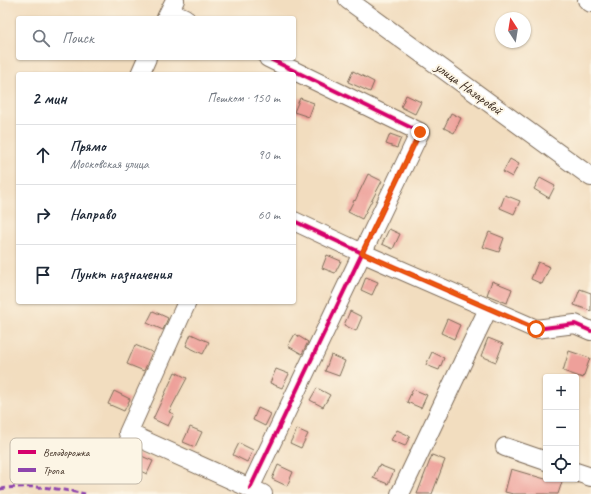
<!DOCTYPE html>
<html lang="ru">
<meta charset="utf-8">
<style>
:root{--surface:#fff;--page:#f6f6f7;--text:#1f2937;--muted:#747a83;--line:#e0e1e3}
body{margin:0;font-family:Caveat,sans-serif;background:var(--page);color:var(--text)}
.controls{position:absolute;right:12px;bottom:12px;display:grid;overflow:hidden;border-radius:4px;box-shadow:0 1px 3px #0004}
.controls button{width:36px;height:36px;display:grid;place-items:center;padding:0;border:0;border-bottom:1px solid var(--line);background:var(--surface);color:var(--text);font:20px sans-serif}
.compass{position:absolute;left:495px;top:12px;width:36px;height:36px;border-radius:50%;background:var(--surface);box-shadow:0 1px 3px #0004;rotate:348deg}
.stop{position:absolute;width:12px;height:12px;margin:-9px;border:3px solid #ea580c;border-radius:50%;background:#fff}
.stop.end{background:#ea580c;border-color:#fff;box-shadow:0 1px 4px #0008}
.list{margin:0;padding:0;list-style:none}
h2{display:flex;justify-content:space-between;align-items:center;height:52px;margin:0;padding:0 16px;font-size:17px}
h2 small{font-size:13px;font-weight:400;color:var(--muted)}
.list li{display:grid;grid-template-columns:26px 1fr auto;gap:12px;align-items:center;box-sizing:border-box;height:60px;padding:0 16px;border-top:1px solid var(--line)}
.list b{display:block;font-size:15px;white-space:nowrap}
.list p{margin:0;font-size:13px;white-space:nowrap;color:var(--muted)}
.list em{font-size:13px;font-style:normal;color:var(--muted)}
.icon{flex:none;width:22px;height:22px;fill:none;stroke:currentColor;stroke-width:2;stroke-linecap:round;stroke-linejoin:round}
.map{position:relative;flex:none;width:591px;height:494px;overflow:hidden}
.search{position:absolute;background:var(--surface);box-shadow:0 1px 3px #0004;left:16px;top:16px;width:280px;height:44px;display:flex;align-items:center;gap:10px;box-sizing:border-box;padding:0 14px;border-radius:4px;color:var(--muted);font-size:15px}
.panel{position:absolute;background:var(--surface);box-shadow:0 1px 3px #0004;left:16px;top:72px;width:280px;height:232px;border-radius:4px}
.map>svg:first-child{display:block}
.building{fill:#eea09a}
.lines{fill:none;stroke-linecap:round;stroke-linejoin:round}
.minor-casing{stroke:#7b6956;stroke-width:20}
.minor{stroke:#fff;stroke-width:18}
.quiet{stroke:#8e44ad;stroke-width:3;stroke-dasharray:6 3;stroke-linecap:butt}
.cycleway-casing{stroke:#fcf5e5;stroke-width:6}
.cycleway{stroke:#d6006c;stroke-width:4}
.route{stroke:#ea580c;stroke-width:5}
.labels{text-anchor:middle;stroke-width:4;stroke-linejoin:round;paint-order:stroke}
.street-label{font-size:14px;fill:#3b2a1e;stroke:#fcf5e5}
.key{fill:#fcf5e5;stroke:#c2b8a9;stroke-width:1}
.key-label{font-size:11px;fill:#3b2a1e}
</style>
<div class="map">
<svg width="591" height="494" viewBox="0 0 591 494">
<rect width="100%" height="100%" fill="#fcf5e5"/>
<filter id="ink" filterUnits="userSpaceOnUse"><feTurbulence type="fractalNoise" baseFrequency=".025" numOctaves="2"/><feDisplacementMap in="SourceGraphic" scale="8" xChannelSelector="R" yChannelSelector="G"/><feConvolveMatrix kernelMatrix="1 2 1 2 8 2 1 2 1" color-interpolation-filters="sRGB"/></filter>
<filter id="wash" filterUnits="userSpaceOnUse"><feTurbulence type="fractalNoise" baseFrequency=".012" numOctaves="4" result="noise"/><feDisplacementMap in="SourceGraphic" scale="16" xChannelSelector="R" yChannelSelector="G"/><feGaussianBlur stdDeviation="0.9" result="paint"/><feColorMatrix in="noise" values="0 0 0 0 0 0 0 0 0 0 0 0 0 0 0 0 0 1.4 0 .05"/><feComposite in="paint" operator="in"/></filter>
<g filter="url(#wash)">
<rect width="100%" height="100%" fill="#f2ddbf"/>
<g id="blocks">
<g class="building">
<path d="M353,71L374,82L370,92L348,82Z"/>
<path d="M406,95L421,102L415,114L401,107Z"/>
<path d="M300,98L314,103L309,117L294,112Z"/>
<path d="M451,113L461,118L454,133L444,128Z"/>
<path d="M390,134L401,138L397,148L386,144Z"/>
<path d="M510,159L519,164L512,177L503,172Z"/>
<path d="M368,174L382,181L362,219L348,212L354,200L355,201Z"/>
<path d="M540,178L555,186L549,198L534,189Z"/>
<path d="M505,195L520,201L514,214L500,208Z"/>
<path d="M389,229L400,234L393,249L382,244Z"/>
<path d="M489,232L504,238L499,252L483,247Z"/>
<path d="M327,255L341,261L335,273L322,268Z"/>
<path d="M538,262L550,267L542,284L531,279Z"/>
<path d="M366,277L378,282L372,295L361,290Z"/>
<path d="M492,281L512,289L507,303L487,295Z"/>
<path d="M580,289L591,293V311L574,305Z"/>
<path d="M153,311L168,318L163,330L147,323Z"/>
<path d="M350,311L362,317L356,331L344,325Z"/>
<path d="M447,319L460,325L454,339L441,333Z"/>
<path d="M191,334L209,342L203,354L186,346Z"/>
<path d="M295,334L308,342L302,354L288,346Z"/>
<path d="M488,338L503,344L496,362L481,356Z"/>
<path d="M135,345L152,352L144,371L127,364Z"/>
<path d="M569,351L590,358L583,378L563,371Z"/>
<path d="M432,352L444,358L439,370L426,365Z"/>
<path d="M331,355L345,361L339,376L325,371Z"/>
<path d="M276,369L289,374L282,388L270,383Z"/>
<path d="M175,372L187,378L169,412L174,414L168,426L153,419Z"/>
<path d="M317,388L330,395L323,407L310,400Z"/>
<path d="M413,389L427,395L421,408L407,402Z"/>
<path d="M114,391L130,399L124,411L108,404Z"/>
<path d="M258,408L271,414L265,426L253,420Z"/>
<path d="M190,427L202,432L195,447L183,442Z"/>
<path d="M297,429L308,434L301,448L290,443Z"/>
<path d="M397,430L410,436L405,446L391,440Z"/>
<path d="M239,443L253,450L247,462L233,455Z"/>
<path d="M137,454L153,461L147,474L131,467Z"/>
<path d="M432,455L445,460L432,494H417Z"/>
<path d="M278,465L293,472L287,486L272,479Z"/>
<path d="M379,465L394,471L388,484L373,478Z"/>
<path d="M511,469L545,479H563L558,494H513L505,492Z"/>
</g>
</g>
</g>
<g filter="url(#ink)">
<use href="#blocks" fill-opacity="0" stroke="#7b6956" stroke-width="1"/>
<g class="lines">
<g class="minor-casing">
<g id="minor">
<path d="M348,0L591,177"/>
<path d="M587,0L591,3"/>
<path d="M170,11L185,18"/>
<path d="M166,18L175,0"/>
<path d="M140,74L147,58"/>
<path d="M294,221L362,253L536,329L575,324L591,331"/>
<path d="M187,302L128,433L263,494"/>
<path d="M505,447L546,461"/>
<path d="M576,472L591,477"/>
<path d="M250,488L420,132L268,58"/>
<path d="M400,494L488,309"/>
</g>
</g>
<use href="#minor" class="minor"/>
<path class="quiet" d="M0,489C30,484 56,488 85,494"/>
<g class="cycleway-casing">
<g id="cycleway">
<path d="M294,221L362,253L536,329L575,324L591,331"/>
<path d="M250,488L420,132L268,58"/>
</g>
</g>
<use href="#cycleway" class="cycleway"/>
</g>
</g>
<g class="lines" filter="url(#ink)">
<path class="route" d="M420,132L362,253L536,329"/>
</g>
<g class="labels">
<g class="street-label">
<text transform="translate(469 88) rotate(36)" y="5">улица Назаровой</text>
</g>
</g>
<rect x="10" y="438" width="132" height="46" rx="6" class="key"/>
<rect x="18" y="450" width="18" height="4" fill="#d6006c"/>
<rect x="18" y="468" width="18" height="4" fill="#8e44ad"/>
<g class="key-label">
<text x="43" y="456">Велодорожка</text>
<text x="43" y="474">Тропа</text>
</g>
</svg>
<div class="controls">
<button>+</button>
<button>−</button>
<button><svg class="icon" aria-label="locate" viewBox="0 0 24 24"><circle cx="12" cy="12" r="6"/><path d="M12 2v4M12 18v4M2 12h4M18 12h4"/></svg></button>
</div>
<svg class="compass" viewBox="-18 -18 36 36"><path d="M0-13l5 13h-10z" fill="#e53935"/><path d="M0 13l5-13h-10z" fill="#747a83"/></svg>
<div class="stop" style="left:536px;top:329px"></div>
<div class="stop end" style="left:420px;top:132px"></div>
<div class="search"><svg class="icon" aria-label="search" viewBox="0 0 24 24"><circle cx="10" cy="10" r="6"/><path d="M15 15l6 6"/></svg>Поиск</div>
<section class="panel">
<h2>2 мин<small>Пешком · 150 m</small></h2>
<ul class="list">
<li><svg class="icon" aria-label="ahead" viewBox="0 0 24 24"><path d="M12 20V5M6 11l6-6 6 6"/></svg><div><b>Прямо</b><p>Московская улица</p></div><em>90 m</em></li>
<li><svg class="icon" aria-label="right" viewBox="0 0 24 24"><path d="M7 20v-9h11M14 6l5 5-5 5"/></svg><div><b>Направо</b></div><em>60 m</em></li>
<li><svg class="icon" aria-label="arrive" viewBox="0 0 24 24"><path d="M6 21V4h12l-3 4 3 4H6"/></svg><div><b>Пункт назначения</b></div></li>
</ul>
</section>
</div>
